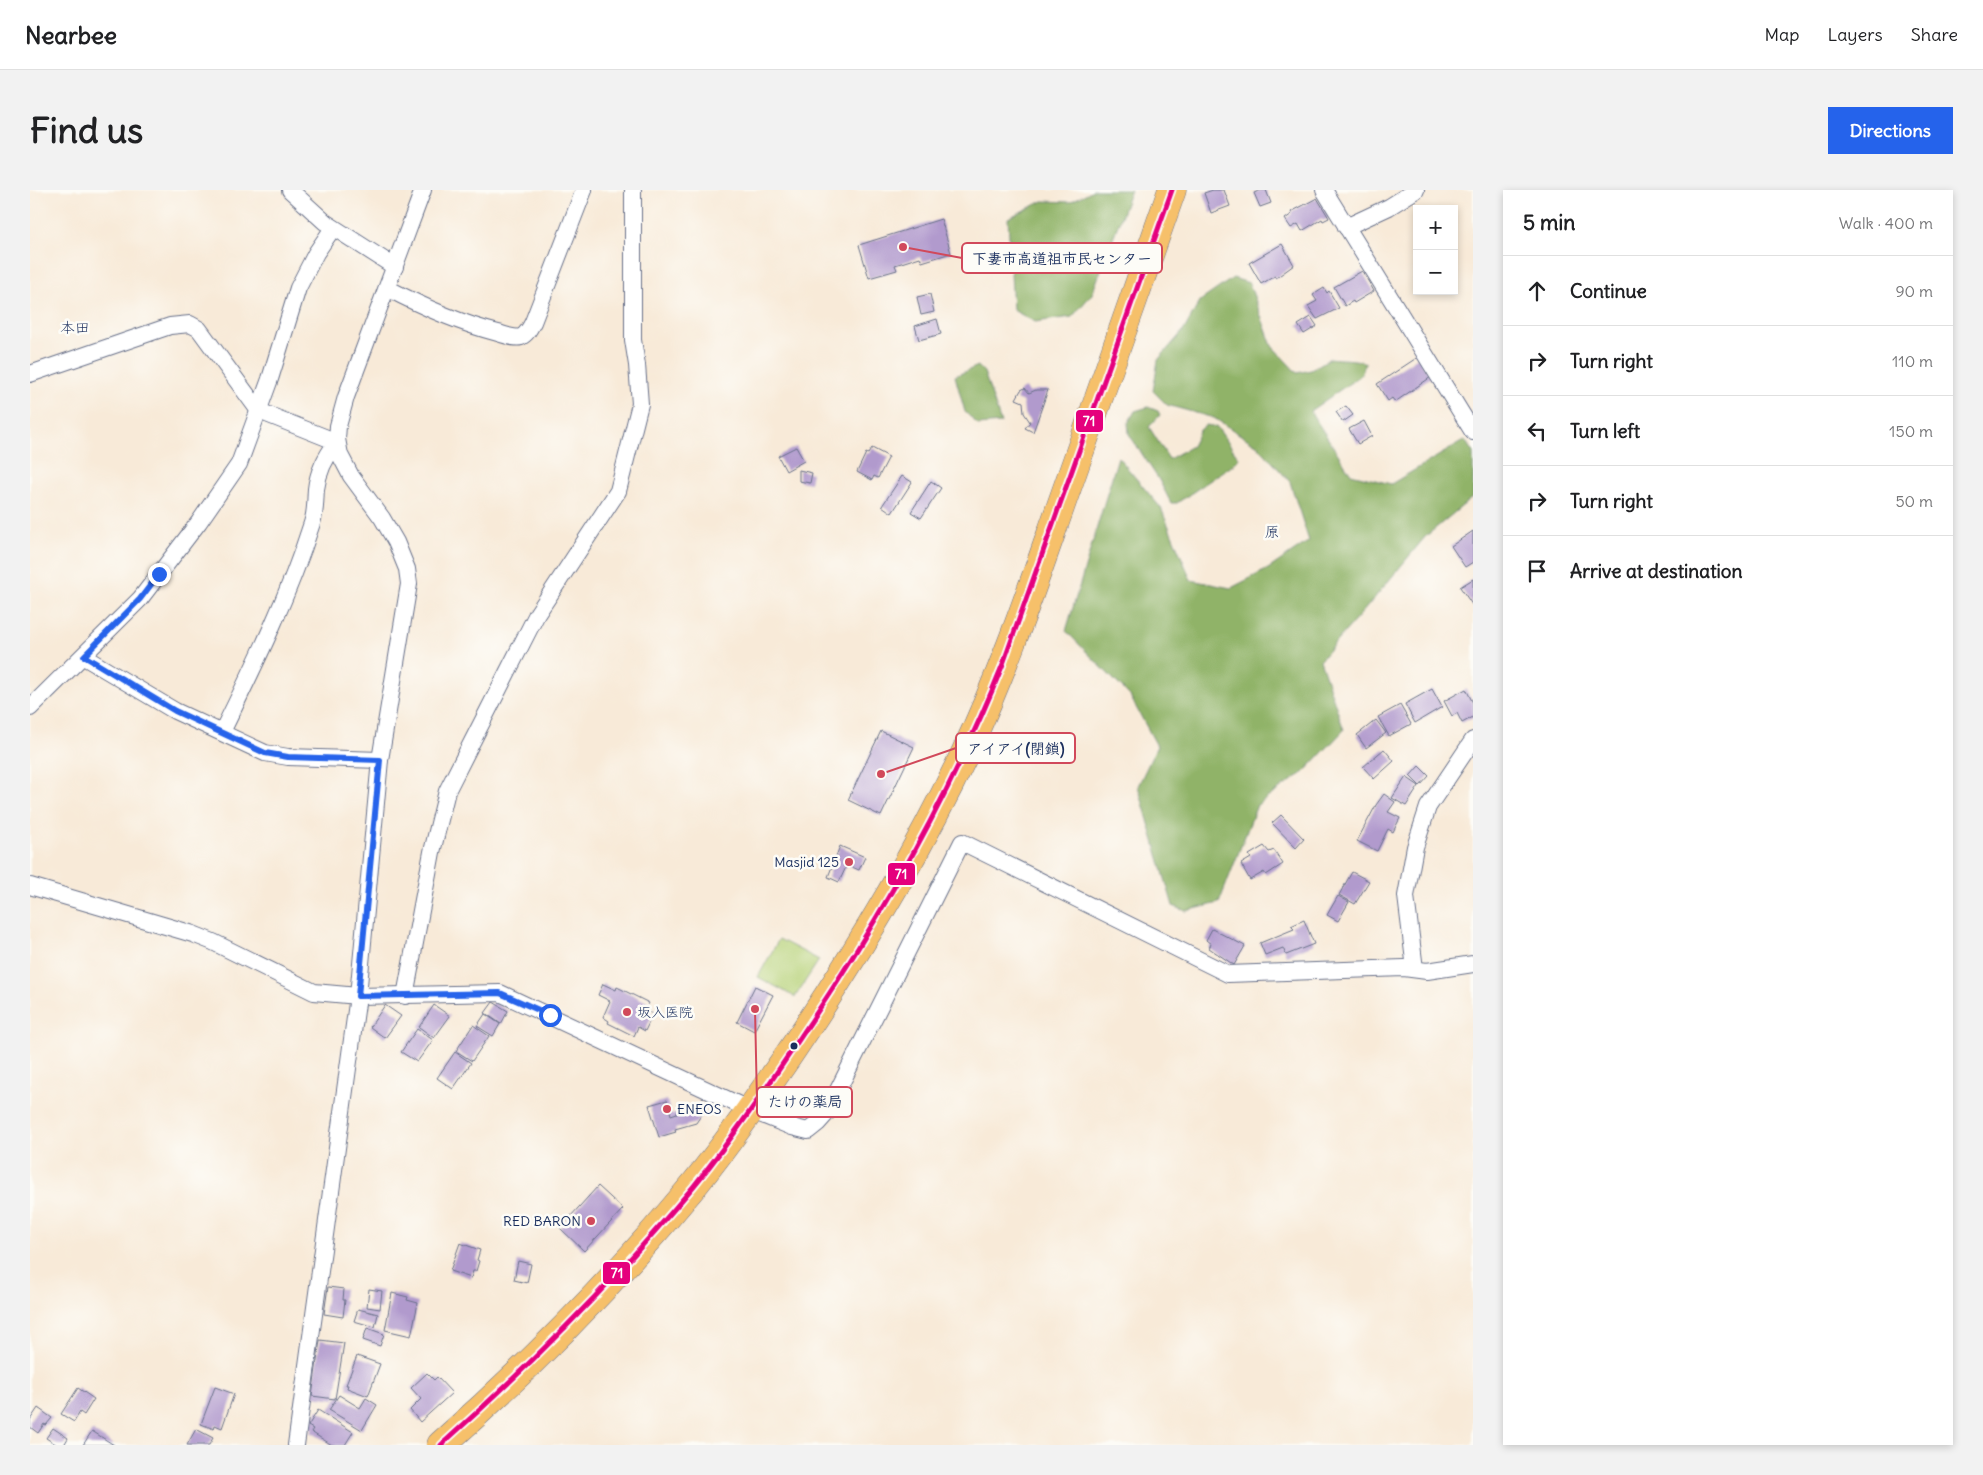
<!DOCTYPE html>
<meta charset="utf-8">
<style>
:root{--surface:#fff;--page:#f2f2f2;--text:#202124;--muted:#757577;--line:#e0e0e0;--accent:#2563eb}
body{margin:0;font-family:Delius,"Klee One",sans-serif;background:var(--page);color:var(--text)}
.controls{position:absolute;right:15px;top:15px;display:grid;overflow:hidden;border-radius:0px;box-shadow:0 2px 8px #0003}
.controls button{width:45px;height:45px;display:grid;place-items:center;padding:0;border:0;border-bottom:1px solid var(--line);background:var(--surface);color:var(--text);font:25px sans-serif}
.stop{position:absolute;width:15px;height:15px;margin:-11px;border:4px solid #2563eb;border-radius:50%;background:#fff}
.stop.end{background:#2563eb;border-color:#fff;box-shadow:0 1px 5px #0008}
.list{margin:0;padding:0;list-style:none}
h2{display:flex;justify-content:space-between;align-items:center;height:65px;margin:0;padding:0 20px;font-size:21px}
h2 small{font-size:16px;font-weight:400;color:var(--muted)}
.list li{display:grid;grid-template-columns:32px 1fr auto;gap:15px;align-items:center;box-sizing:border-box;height:70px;padding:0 20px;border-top:1px solid var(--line)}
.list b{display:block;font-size:19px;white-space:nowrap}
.list em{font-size:16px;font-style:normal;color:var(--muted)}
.icon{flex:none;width:28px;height:28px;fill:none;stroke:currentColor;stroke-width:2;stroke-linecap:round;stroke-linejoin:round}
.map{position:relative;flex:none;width:1443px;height:1255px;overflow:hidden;border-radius:0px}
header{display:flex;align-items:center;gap:30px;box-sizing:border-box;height:70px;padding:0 25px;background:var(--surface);border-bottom:1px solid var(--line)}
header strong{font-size:24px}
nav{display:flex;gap:28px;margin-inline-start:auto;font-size:18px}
.intro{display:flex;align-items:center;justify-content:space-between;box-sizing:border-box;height:120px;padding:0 30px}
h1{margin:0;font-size:35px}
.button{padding:12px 22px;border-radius:0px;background:var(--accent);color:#fff;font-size:18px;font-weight:700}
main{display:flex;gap:30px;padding:0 30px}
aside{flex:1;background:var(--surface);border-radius:0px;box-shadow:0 2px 8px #0003}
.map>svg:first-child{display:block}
.green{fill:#b6d177;stroke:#68806a}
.forest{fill:#90b368;stroke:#567163}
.building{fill:#b19acd}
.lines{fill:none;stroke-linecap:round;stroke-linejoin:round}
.street-casing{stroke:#687089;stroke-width:18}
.highway-casing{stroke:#687089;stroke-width:29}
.street{stroke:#fff;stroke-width:16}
.highway{stroke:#f6c06b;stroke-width:28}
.bus-1-casing{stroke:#fdfcf7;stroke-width:9}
.bus-1{stroke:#e5007d;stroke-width:5}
.route{stroke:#2563eb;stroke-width:6}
.poi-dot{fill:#d1495b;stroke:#fdfcf7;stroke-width:2}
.bus-dot{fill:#1b2f5e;stroke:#fdfcf7;stroke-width:2}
.labels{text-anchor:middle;stroke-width:5;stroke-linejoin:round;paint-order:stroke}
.poi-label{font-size:14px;fill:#1b2f5e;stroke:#fdfcf7;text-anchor:end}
.neighbourhood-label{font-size:15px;fill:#1b2f5e;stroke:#fdfcf7}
.leader{fill:none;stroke:#d1495b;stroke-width:2}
.callout-dot{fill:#d1495b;stroke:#fdfcf7;stroke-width:2}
.callout{fill:#fdfcf7;stroke:#d1495b;stroke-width:2}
.callout-label{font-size:15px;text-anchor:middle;font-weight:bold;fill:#1b2f5e}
.line-badge{stroke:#fdfcf7;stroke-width:2}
.badge-label{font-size:14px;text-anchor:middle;font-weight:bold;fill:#fff}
</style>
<header>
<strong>Nearbee</strong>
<nav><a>Map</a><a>Layers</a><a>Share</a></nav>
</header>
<div class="intro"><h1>Find us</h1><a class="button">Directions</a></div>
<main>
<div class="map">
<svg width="1443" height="1255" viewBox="0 0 1443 1255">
<rect width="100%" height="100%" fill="#fdfcf7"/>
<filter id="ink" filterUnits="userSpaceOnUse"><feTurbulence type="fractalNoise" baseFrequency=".02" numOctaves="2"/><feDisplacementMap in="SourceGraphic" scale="10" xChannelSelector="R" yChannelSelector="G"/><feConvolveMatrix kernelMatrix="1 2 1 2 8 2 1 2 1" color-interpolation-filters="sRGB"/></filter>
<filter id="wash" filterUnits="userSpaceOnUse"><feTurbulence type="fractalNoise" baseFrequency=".0096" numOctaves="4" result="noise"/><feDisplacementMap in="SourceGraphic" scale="20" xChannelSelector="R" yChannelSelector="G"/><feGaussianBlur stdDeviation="1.12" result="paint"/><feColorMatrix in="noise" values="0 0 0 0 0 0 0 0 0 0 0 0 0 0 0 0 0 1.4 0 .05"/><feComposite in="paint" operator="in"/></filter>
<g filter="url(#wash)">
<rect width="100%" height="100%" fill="#f8ead8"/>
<path class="green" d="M749,749L789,770L765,807L728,787Z"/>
<g class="forest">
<path d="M1063,0H1101L1062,104L1042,127L1005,132L983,120L978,28L1013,11L1040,12Z"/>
<path d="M1203,88L1219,93L1242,156L1267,183L1281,180L1300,168C1313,170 1324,168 1336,173L1330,186L1280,221L1321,284L1361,294L1435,250L1443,263V307L1395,347L1337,417L1290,470L1314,540L1274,582L1227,615L1189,713L1156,721L1143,716L1108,596L1127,556L1100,506L1036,441L1088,267L1131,318L1161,390L1201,398L1238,379L1279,351L1260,292L1228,256L1184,228L1137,215L1123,201L1128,170L1154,140L1170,111Z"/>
<path d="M948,176L954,182L971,233L948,235L935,222L925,186Z"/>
<path d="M1118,217L1128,221L1130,225L1119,237L1139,269L1162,256L1170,240L1176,235L1187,237L1209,268L1204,274L1147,313H1141L1129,290L1099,244L1098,233L1105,221Z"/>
</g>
<g id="blocks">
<g class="building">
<path d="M1183,0H1194L1200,16L1181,23L1174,3Z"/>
<path d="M1231,0H1236L1241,13L1230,17L1224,3Z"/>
<path d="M1287,8L1299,28L1293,31L1292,29L1272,41L1268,34L1261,38L1255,29L1262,24L1261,22Z"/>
<path d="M911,29L921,63L892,72L890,67L865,75L867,80L839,88L829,55Z"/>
<path d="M1252,54L1264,75L1246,88L1245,86L1231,94L1219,73Z"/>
<path d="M1332,81L1344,101L1324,113L1323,111L1315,116L1304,97Z"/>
<path d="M1294,98L1297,103L1299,101L1309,118L1287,129L1278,116L1287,111L1283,105Z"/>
<path d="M900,104L904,122L891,125L887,107Z"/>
<path d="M1281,127L1287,136L1274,144L1268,135Z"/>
<path d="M907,129L911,144L889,150L885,136Z"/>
<path d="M1388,167L1401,187L1365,212L1362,208L1358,211L1347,194Z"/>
<path d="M995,198L999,203L1006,200H1018L1003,242L995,238L1000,232L994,223L993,212L986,209L991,200Z"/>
<path d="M1316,216L1323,225L1313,232L1306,222Z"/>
<path d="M1334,231L1342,246L1328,254L1319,239Z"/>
<path d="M766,257L774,271L756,281L748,266Z"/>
<path d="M842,258L859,267L848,288L844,286L842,290L827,282L836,263L838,264Z"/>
<path d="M769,280L782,283L780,293L769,291Z"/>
<path d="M872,286L882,292L862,323L852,316Z"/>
<path d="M901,291L911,298L891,328L881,322Z"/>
<path d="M1443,341V372L1435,377L1421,356Z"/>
<path d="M1443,389V416L1430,397Z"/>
<path d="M1402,499L1412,517L1385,533L1375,514Z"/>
<path d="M1436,499L1443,513V527L1432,533L1427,523L1422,526L1414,511Z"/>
<path d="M1370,515L1381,534L1359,546L1348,527Z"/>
<path d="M1346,530L1356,543L1336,558L1327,545Z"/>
<path d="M851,541L884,557L851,626L818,610Z"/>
<path d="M1354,559L1364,571L1344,589L1333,577Z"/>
<path d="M1389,576L1399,586L1390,596L1380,586Z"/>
<path d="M1376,587L1389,596L1376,616L1362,608Z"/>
<path d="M1354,604L1365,612L1358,622L1370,628L1363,642L1358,639L1347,661L1327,651L1346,615Z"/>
<path d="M1251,625L1274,649L1266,658L1242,633Z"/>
<path d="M810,656L835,667L829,680L817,675L809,692L798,687Z"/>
<path d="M1234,656L1239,662L1244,660L1253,674L1236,685L1234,682L1220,690L1211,674L1221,668L1219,665Z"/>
<path d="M1322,682L1339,691L1325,714L1309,705Z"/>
<path d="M1308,706L1319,712L1308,731L1297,725Z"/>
<path d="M1274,730L1284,754L1256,765L1253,758L1235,765L1230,753L1264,739L1261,736Z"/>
<path d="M1182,739L1215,756L1204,775L1179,758L1181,754L1176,750Z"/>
<path d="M573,794L586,800L587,797L619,813L615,820L623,824L615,841L608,837L604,846L578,833L579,831L573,827L580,811L568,805Z"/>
<path d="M725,796L743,805L724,841L707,832Z"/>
<path d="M463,812L478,821L471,834L455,823Z"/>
<path d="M355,815L371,826L355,848L340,837Z"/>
<path d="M404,815L420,826L404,848L389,837Z"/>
<path d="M455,824L470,834L463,846L447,836Z"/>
<path d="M443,835L459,846L442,871L426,861Z"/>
<path d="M387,839L403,850L387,872L371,862Z"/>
<path d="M425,862L441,873L423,899L407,888Z"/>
<path d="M637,910L641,925L662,918L672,924L666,933L645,939L646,942L629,947L619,915Z"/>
<path d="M568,996L593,1019L554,1061L530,1038Z"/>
<path d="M430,1053L450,1060L447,1070L449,1071L446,1081H443L441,1088L420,1081Z"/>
<path d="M488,1071L501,1074L497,1093L484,1090Z"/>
<path d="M298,1097L314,1099L313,1110H315L313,1127L294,1124Z"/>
<path d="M339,1099L352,1101L350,1119L337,1117Z"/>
<path d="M362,1103L378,1107L377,1110L388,1113L381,1146L355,1140Z"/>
<path d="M328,1119L348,1124L345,1137L324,1131Z"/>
<path d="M337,1138L354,1144L350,1156L333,1150Z"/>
<path d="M290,1150L314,1153L305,1209L282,1206Z"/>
<path d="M327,1166L350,1174L338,1206L317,1198L318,1195H316Z"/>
<path d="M397,1183L404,1190L407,1187L422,1203L390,1232L380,1220L391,1209L381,1198Z"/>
<path d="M185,1197L204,1204L192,1238L185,1235L184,1239L171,1234Z"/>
<path d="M48,1198L64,1209L54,1225L50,1222L44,1232L31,1224Z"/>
<path d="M309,1205L330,1218L336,1208L347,1215L332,1240L299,1220Z"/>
<path d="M8,1218L22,1228L16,1235L14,1234L8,1243L0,1237V1230Z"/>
<path d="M288,1220L323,1242L315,1255H302L281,1242L283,1239L278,1236Z"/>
<path d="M23,1238L38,1248L34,1255H27L16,1248Z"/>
<path d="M166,1239L183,1248L179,1255H157Z"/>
<path d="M62,1241L84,1255H53Z"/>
</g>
</g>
</g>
<g filter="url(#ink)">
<use href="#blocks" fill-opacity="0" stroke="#687089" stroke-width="1"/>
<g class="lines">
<g class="street-casing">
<g id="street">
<path d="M260,0L295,32L365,77"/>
<path d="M1294,0L1443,242"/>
<path d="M1316,37L1359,17L1386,0"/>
<path d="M357,98C393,117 429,133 468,143C475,145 484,149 491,147C497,144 500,138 503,132L554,0"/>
<path d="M0,184L140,136L160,134L169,139L229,221L307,252C296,266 288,281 286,299C285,311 286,321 282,333C259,405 225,475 192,542"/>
<path d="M54,467L145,521L235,563L258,567L350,570"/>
<path d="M0,518L110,409L169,332L209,274L240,189L268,98L286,63L303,38"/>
<path d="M0,696L163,744L183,752L284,802L328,806L470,803L720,920L762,937L778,941L788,933L796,924L932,652L1198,784L1374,778L1397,781L1443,774"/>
<path d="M1385,779L1376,706L1385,657L1398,617L1443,550"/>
<path d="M375,806L402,662L417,601L507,424L588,301L610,214L607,175L603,150V0"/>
<path d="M266,1255L328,806L350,570L379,394L377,379L366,352L352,328L321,286L310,265L307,249L308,236L316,207L393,0"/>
</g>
</g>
<g class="highway-casing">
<path id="highway" d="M411,1255C502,1175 587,1088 664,995C698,953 729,908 760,863C825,767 885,668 935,563C972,485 1000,403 1029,321C1067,214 1104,107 1142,0"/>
</g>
<use href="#street" class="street"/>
<use href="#highway" class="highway"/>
<g class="bus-1-casing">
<path id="bus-1" d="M411,1255C501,1175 586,1089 663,997C703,948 739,895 774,842C852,726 921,604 973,474L1142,0"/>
</g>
<use href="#bus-1" class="bus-1"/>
</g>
</g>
<g class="lines" filter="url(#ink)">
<path class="route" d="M129,384L110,409L54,466L145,521L235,563L258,567L350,570L328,806L470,803L520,825"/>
</g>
<g class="poi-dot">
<circle cx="819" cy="672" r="5"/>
<circle cx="597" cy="822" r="5"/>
<circle cx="637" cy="919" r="5"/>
<circle cx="561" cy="1031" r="5"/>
</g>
<circle class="bus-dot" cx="764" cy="856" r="4.5"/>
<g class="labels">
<g class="poi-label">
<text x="809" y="677">Masjid 125</text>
<text x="607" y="827" text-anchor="start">坂入医院</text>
<text x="647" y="924" text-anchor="start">ENEOS</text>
<text x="551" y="1036">RED BARON</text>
</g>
<g class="neighbourhood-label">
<text x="45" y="143">本田</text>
<text x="1242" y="347">原</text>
</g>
</g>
<path class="leader" d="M873 57L932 68M851 584L926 558M725 819L727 912"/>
<g class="callout-dot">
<circle cx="873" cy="57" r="5"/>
<circle cx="851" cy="584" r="5"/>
<circle cx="725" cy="819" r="5"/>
</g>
<g class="callout">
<rect x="932" y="53" width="200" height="30" rx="5"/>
<rect x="926" y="543" width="119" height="30" rx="5"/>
<rect x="727" y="897" width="95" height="30" rx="5"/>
</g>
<g class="callout-label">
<text x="1032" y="74">下妻市高道祖市民センター</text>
<text x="986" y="564">アイアイ(閉鎖)</text>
<text x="775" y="917">たけの薬局</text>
</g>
<g class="line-badge">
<rect x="1045" y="219" width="29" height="24" rx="5" fill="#e5007d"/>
<rect x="857" y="672" width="29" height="24" rx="5" fill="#e5007d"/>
<rect x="572" y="1071" width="29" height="24" rx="5" fill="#e5007d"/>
</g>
<g class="badge-label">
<text x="1059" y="236">71</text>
<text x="871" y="689">71</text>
<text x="587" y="1088">71</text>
</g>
</svg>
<div class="controls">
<button>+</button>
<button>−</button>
</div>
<div class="stop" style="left:520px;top:825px"></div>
<div class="stop end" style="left:129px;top:384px"></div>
</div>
<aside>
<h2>5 min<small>Walk · 400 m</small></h2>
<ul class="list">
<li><svg class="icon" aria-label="ahead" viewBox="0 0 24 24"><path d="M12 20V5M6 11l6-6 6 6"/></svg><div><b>Continue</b></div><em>90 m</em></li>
<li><svg class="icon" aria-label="right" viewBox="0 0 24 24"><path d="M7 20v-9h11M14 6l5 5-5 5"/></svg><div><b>Turn right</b></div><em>110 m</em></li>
<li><svg class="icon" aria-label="left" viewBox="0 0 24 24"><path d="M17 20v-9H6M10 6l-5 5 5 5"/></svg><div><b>Turn left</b></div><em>150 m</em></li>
<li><svg class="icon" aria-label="right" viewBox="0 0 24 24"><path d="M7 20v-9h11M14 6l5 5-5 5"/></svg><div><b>Turn right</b></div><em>50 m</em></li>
<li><svg class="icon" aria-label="arrive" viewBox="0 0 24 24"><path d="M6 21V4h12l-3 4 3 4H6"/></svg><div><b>Arrive at destination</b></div></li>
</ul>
</aside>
</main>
